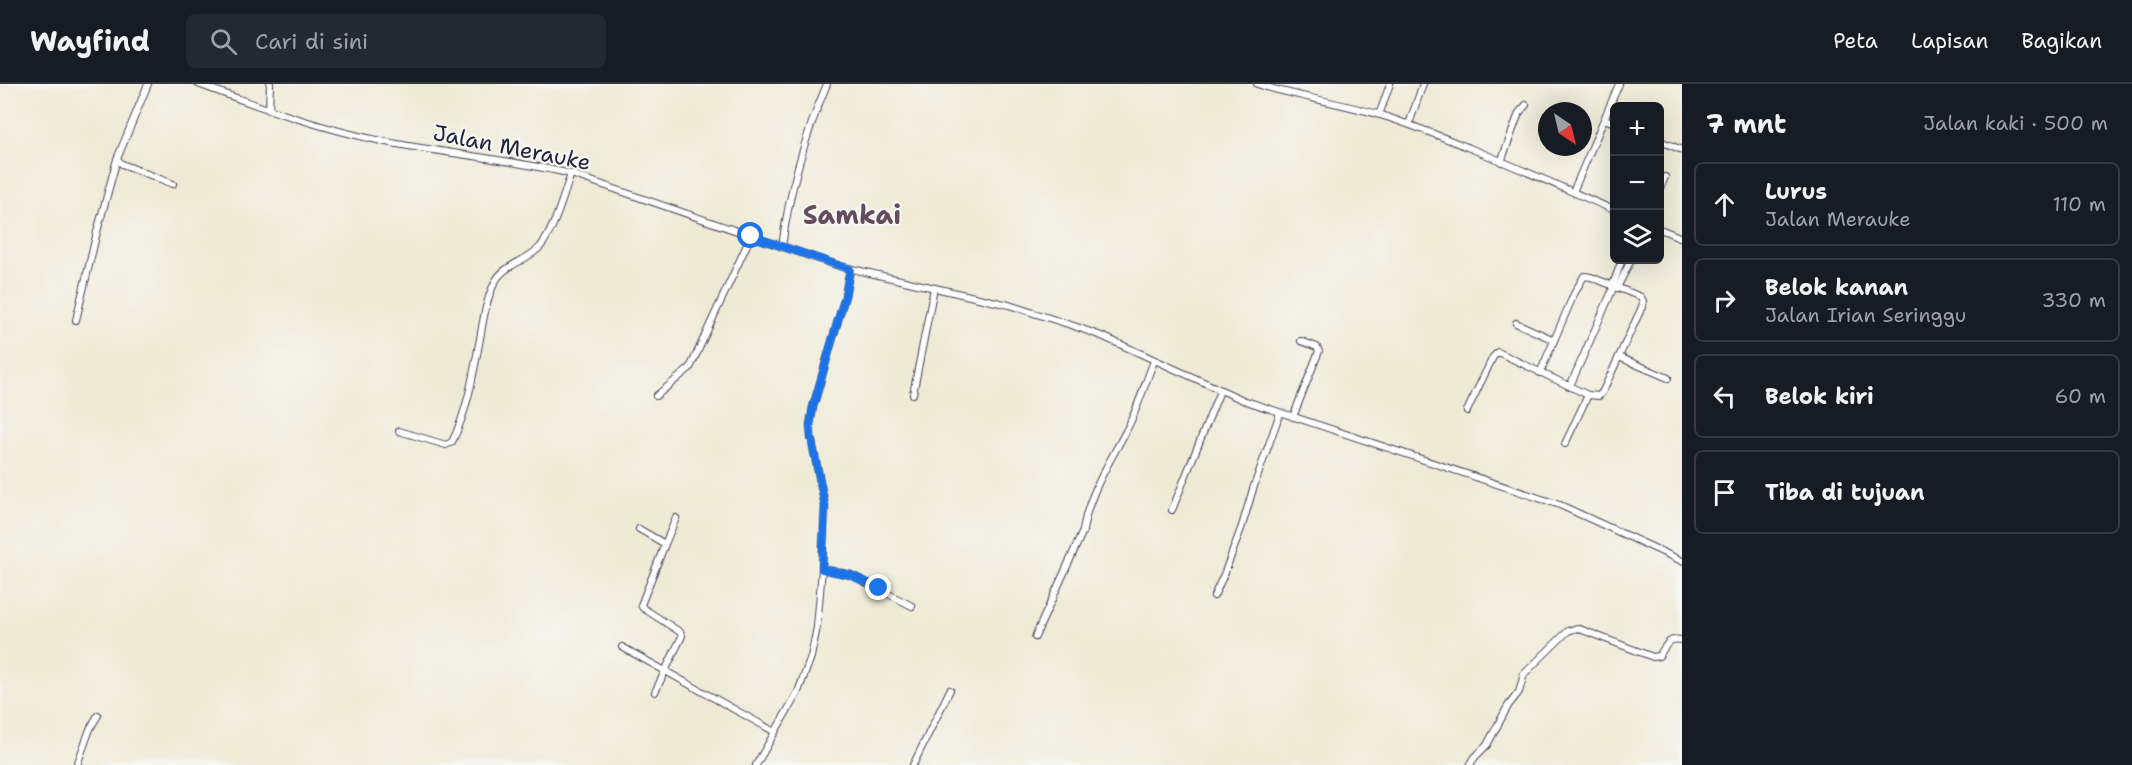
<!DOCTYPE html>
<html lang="id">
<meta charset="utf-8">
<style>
:root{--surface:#171b24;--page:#242831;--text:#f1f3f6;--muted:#9ea1a6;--line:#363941}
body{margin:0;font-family:"Shantell Sans",sans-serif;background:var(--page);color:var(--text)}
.controls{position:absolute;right:18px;top:18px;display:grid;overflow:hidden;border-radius:9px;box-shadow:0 6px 24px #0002}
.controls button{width:54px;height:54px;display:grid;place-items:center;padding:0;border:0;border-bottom:2px solid var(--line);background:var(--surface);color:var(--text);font:30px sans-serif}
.compass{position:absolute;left:1538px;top:18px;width:54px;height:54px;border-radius:50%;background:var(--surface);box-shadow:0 6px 24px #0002;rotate:145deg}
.stop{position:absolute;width:18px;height:18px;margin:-14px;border:4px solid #1a73e8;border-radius:50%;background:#fff}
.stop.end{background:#1a73e8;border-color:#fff;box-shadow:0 2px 6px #0008}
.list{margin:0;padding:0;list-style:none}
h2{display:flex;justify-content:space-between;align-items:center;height:78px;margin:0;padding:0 24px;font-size:26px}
h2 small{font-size:20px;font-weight:400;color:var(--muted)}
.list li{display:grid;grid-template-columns:39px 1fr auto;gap:18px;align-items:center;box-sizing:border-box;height:84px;margin:0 12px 12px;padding:0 12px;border:2px solid var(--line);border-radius:9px}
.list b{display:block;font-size:22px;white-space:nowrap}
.list p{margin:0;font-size:20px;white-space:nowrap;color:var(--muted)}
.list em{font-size:20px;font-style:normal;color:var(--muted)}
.icon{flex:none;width:33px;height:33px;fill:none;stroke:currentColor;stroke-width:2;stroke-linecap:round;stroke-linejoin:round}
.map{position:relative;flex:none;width:1682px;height:681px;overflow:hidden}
header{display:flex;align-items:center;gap:36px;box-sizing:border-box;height:84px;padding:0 30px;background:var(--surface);border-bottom:2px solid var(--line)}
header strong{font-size:28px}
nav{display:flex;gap:33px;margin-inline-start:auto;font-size:21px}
.search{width:420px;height:54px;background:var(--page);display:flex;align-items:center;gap:15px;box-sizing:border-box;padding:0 21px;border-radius:9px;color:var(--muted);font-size:22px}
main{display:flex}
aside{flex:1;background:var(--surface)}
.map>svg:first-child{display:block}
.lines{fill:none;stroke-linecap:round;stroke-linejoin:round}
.minor-casing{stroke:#414052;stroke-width:8}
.minor{stroke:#fff;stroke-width:6}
.route{stroke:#1a73e8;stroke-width:8}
.labels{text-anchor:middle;stroke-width:4.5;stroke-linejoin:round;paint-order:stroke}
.street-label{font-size:22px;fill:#22223b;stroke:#f6f6f2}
.quarter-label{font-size:26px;font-weight:bold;fill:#644c5c;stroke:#f6f6f2}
</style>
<header>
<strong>Wayfind</strong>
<div class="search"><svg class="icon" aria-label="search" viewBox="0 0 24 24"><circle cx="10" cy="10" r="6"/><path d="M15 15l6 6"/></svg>Cari di sini</div>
<nav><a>Peta</a><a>Lapisan</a><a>Bagikan</a></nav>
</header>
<main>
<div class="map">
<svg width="1682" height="681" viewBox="0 0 1682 681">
<rect width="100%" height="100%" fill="#f6f6f2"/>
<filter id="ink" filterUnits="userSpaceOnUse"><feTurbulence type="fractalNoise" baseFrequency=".0167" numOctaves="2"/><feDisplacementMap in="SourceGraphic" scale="12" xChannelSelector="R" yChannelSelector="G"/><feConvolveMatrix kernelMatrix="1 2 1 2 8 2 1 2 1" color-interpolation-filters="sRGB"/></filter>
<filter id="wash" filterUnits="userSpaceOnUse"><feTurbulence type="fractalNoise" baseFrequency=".008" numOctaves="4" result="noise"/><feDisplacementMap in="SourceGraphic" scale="24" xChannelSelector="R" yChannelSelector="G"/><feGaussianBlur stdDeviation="1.35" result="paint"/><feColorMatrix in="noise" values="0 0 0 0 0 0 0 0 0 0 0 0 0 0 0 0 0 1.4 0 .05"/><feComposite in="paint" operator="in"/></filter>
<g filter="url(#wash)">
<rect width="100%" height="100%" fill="#efead5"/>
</g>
<g filter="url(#ink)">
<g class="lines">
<g class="minor-casing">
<g id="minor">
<path d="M148,0L117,75L122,80L173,100"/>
<path d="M198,0C260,23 322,45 386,58C448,70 510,75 571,90L839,182L1009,221L1074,242L1104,253L1243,316L1560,421L1682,477"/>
<path d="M1257,0C1300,14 1346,19 1390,34C1466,60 1540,94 1614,126"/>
<path d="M269,26L270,0"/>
<path d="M1379,31L1390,0"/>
<path d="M1605,35L1614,39"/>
<path d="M1409,40L1423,0"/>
<path d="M1660,57L1682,66"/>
<path d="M1501,78L1519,29L1526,21"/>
<path d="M1660,105L1665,93"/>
<path d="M1573,108L1619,0"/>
<path d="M1660,145L1682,154"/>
<path d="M782,163C789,107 805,52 827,0"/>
<path d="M1612,203L1622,176"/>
<path d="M1617,204L1631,176"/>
<path d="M76,236L97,148L117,75"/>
<path d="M1516,239L1554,256"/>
<path d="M1619,273L1668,294"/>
<path d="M1570,302L1612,207"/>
<path d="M913,310L934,204"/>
<path d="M656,312L690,284L751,152"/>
<path d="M1467,327L1493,273L1498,268L1588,311L1599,312L1603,307L1642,223L1643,217L1641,213L1591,193L1584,192L1574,210L1540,289"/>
<path d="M1293,333L1319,267L1317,263L1301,257"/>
<path d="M399,347L446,361L452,358C467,328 473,292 479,260C483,239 485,218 495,198C504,180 528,177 541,162C555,144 563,112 571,90"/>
<path d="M1565,360L1588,311"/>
<path d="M1172,426L1220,307"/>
<path d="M639,445L665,460L641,521L643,524L680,548L682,552L655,608"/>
<path d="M665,460L676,434"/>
<path d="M822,485L851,491L912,522"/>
<path d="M1214,512L1225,488L1242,442L1253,405L1280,329"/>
<path d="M1035,553L1083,447C1088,410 1110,378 1127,345C1138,324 1145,299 1154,277"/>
<path d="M622,563L775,648"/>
<path d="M77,681L90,645L98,631"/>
<path d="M756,681L798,608L811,573L817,543L822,485L825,422L811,353L810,341L813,323L845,212L850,185"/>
<path d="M913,681L950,606"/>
<path d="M1470,681L1475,673L1487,661L1508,622L1519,608L1524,590L1568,547L1577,544L1653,573L1659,572C1666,562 1668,553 1682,556"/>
</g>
</g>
<use href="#minor" class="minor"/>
</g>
</g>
<g class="lines" filter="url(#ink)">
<path class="route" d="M751,152L850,185L845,212L813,323L810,341L811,353L825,422L822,485L851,491L879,504"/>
</g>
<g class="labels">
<g class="street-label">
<text transform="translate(512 63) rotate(11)" y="8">Jalan Merauke</text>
</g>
<g class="quarter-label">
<text x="852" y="140">Samkai</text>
</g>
</g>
</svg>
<div class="controls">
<button>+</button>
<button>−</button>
<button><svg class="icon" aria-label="layers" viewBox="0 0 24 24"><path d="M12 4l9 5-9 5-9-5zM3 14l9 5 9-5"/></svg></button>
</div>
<svg class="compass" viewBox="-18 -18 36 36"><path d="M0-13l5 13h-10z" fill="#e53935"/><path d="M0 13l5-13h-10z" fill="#9ea1a6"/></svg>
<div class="stop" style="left:751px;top:152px"></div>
<div class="stop end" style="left:879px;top:504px"></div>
</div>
<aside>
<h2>7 mnt<small>Jalan kaki · 500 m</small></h2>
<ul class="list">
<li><svg class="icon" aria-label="ahead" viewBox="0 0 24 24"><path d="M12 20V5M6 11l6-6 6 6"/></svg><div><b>Lurus</b><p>Jalan Merauke</p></div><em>110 m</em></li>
<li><svg class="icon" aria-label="right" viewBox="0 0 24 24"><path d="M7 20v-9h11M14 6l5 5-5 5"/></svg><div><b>Belok kanan</b><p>Jalan Irian Seringgu</p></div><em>330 m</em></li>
<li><svg class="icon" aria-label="left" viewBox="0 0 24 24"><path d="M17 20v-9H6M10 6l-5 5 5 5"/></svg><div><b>Belok kiri</b></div><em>60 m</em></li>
<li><svg class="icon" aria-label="arrive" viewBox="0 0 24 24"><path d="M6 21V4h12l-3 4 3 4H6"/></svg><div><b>Tiba di tujuan</b></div></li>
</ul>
</aside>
</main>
